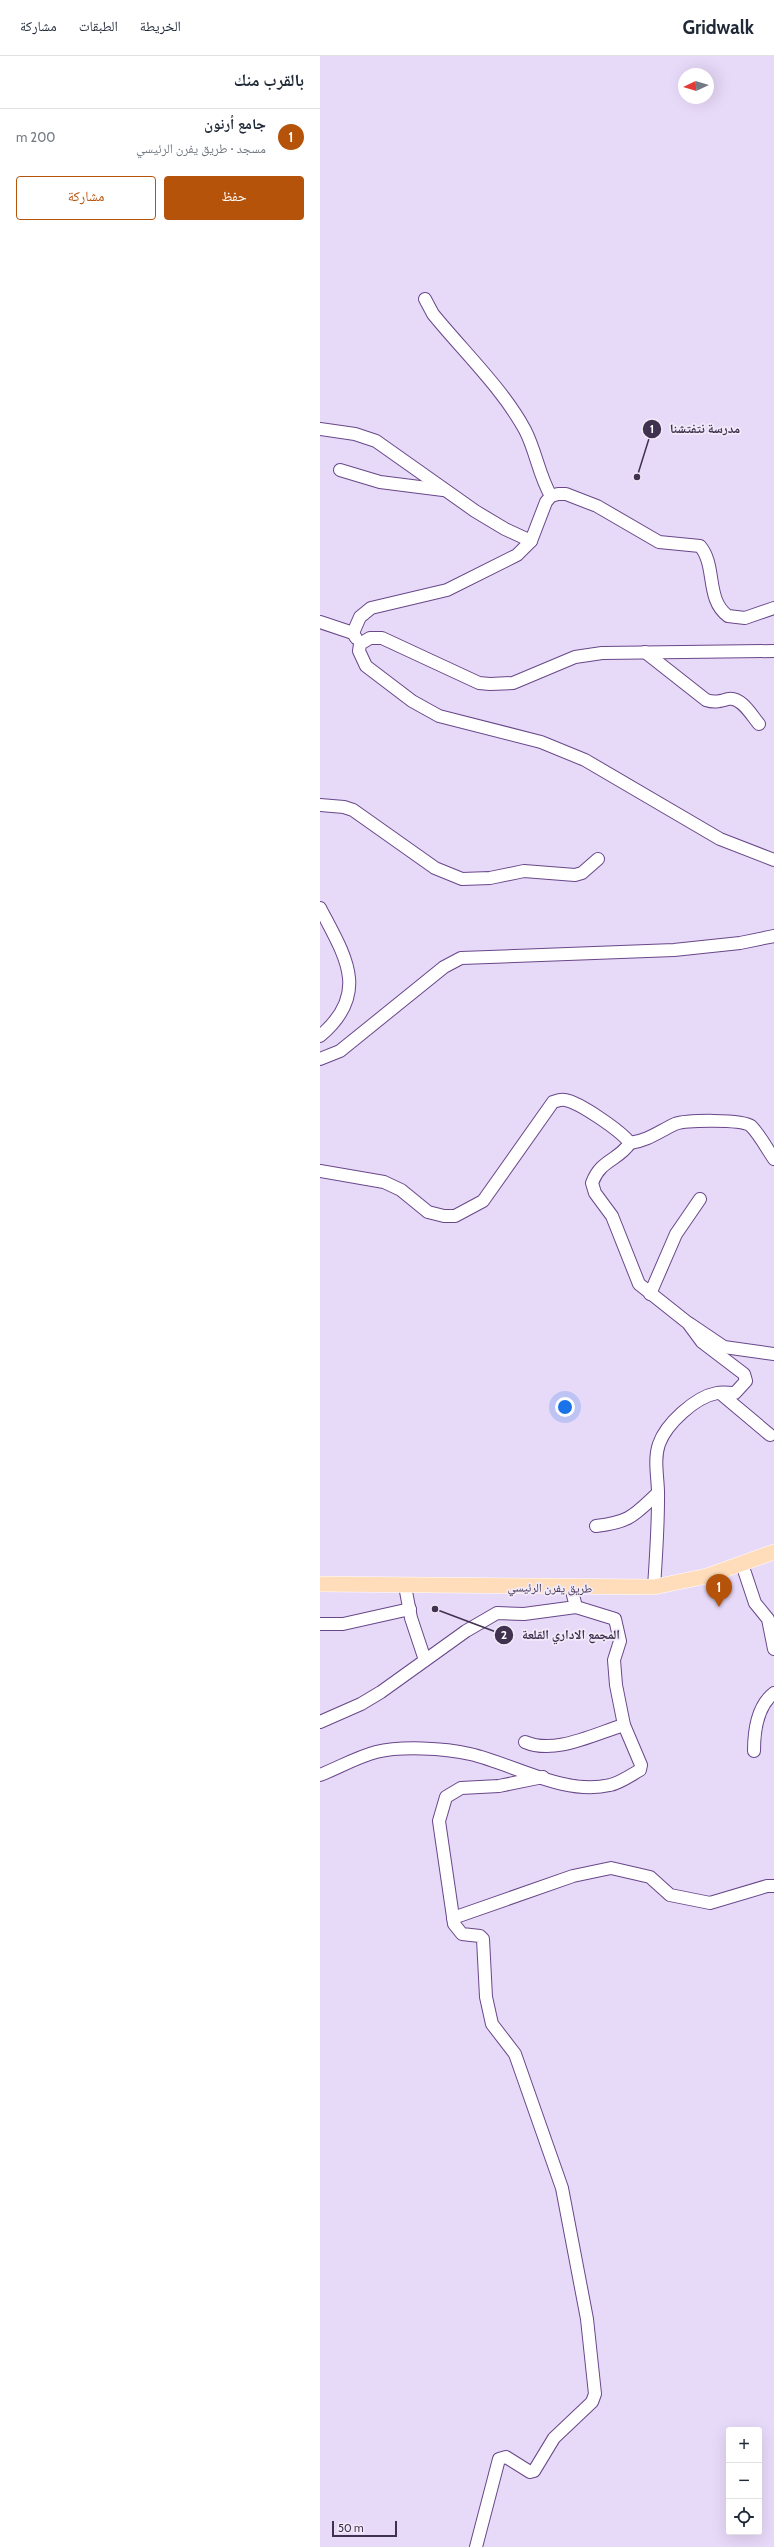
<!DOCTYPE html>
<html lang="ar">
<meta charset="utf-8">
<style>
:root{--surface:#fff;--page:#f2f2f3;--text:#1f2937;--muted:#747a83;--line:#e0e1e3;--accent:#b45309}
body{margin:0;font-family:Cabin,"Noto Naskh Arabic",sans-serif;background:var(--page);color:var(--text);direction:rtl}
.controls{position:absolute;right:12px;bottom:12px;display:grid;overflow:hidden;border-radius:4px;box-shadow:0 4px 16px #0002}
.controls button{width:36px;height:36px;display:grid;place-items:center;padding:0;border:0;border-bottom:1px solid var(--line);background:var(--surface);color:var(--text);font:20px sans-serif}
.compass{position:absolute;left:358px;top:12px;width:36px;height:36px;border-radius:50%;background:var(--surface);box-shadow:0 4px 16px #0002;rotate:266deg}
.scale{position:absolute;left:12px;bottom:10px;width:65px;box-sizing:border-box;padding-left:4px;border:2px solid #40314f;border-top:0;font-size:11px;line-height:14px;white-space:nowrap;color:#40314f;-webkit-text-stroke:3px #f1eaf9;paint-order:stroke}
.you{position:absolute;left:245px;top:1351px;width:14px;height:14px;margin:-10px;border:3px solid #fff;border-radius:50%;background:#1a73e8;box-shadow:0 0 0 6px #1a73e833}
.badge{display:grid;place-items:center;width:26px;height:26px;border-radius:50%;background:var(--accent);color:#fff;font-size:13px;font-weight:700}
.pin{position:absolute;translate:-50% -33px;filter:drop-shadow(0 1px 2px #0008)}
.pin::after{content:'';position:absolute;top:21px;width:14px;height:12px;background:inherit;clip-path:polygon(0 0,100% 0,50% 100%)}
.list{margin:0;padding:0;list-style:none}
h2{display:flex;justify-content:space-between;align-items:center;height:52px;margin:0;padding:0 16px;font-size:17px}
h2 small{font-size:13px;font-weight:400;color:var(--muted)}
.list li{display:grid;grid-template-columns:26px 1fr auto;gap:12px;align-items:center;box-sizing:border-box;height:56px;padding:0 16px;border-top:1px solid var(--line)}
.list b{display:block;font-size:15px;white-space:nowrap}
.list p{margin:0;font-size:13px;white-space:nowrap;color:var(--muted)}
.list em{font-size:13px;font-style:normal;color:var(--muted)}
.actions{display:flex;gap:8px;padding:12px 16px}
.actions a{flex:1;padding:9px 0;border:1px solid var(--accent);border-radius:4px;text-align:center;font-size:14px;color:var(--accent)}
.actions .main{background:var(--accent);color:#fff}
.icon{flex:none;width:22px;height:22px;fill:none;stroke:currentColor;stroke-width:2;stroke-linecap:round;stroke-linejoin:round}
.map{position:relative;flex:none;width:454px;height:2491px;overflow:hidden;direction:ltr}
header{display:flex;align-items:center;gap:24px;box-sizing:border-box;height:56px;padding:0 20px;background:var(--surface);border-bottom:1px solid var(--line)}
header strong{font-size:19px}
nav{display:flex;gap:22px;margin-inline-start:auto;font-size:14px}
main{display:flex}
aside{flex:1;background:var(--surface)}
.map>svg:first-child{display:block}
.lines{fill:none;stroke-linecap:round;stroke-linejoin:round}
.minor-casing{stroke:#694789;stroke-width:14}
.major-casing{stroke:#fff;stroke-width:16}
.minor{stroke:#fff;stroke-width:12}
.major{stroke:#ffddba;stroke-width:15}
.labels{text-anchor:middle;stroke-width:3.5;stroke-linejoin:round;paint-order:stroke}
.street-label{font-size:12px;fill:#40314f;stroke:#f1eaf9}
.leader{fill:none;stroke:#40314f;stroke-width:1.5}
.callout-dot{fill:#40314f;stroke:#f1eaf9;stroke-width:1.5}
.mark-label{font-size:12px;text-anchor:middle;font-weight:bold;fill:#fff}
.callout-label{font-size:13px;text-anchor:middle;font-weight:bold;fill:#40314f;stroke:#f1eaf9;stroke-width:3.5;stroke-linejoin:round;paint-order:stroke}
</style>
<header>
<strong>Gridwalk</strong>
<nav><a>الخريطة</a><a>الطبقات</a><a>مشاركة</a></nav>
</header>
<main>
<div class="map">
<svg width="454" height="2491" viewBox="0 0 454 2491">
<rect width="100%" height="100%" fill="#e7d9f8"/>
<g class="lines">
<g class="minor-casing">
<g id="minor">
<path d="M105,243L113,258C143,295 183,333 205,374C216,395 219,420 231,440"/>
<path d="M0,373L35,378L56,385L155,455L185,473L211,485"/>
<path d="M20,414L60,426L123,434"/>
<path d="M0,566L33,577L36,582"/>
<path d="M33,577L40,561L51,552L127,534L197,499L211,485L226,446L231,440L238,438H246L277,450L339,486L380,490C397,510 385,543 408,560L425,562L454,552"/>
<path d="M454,595L282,597L255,601L193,627L170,628L159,627L62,582H50L40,588L39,595L46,610L92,645L119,660L221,686L265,704L400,783L454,804"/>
<path d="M325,596L386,644C395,647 400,645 408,643C421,640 432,660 439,668"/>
<path d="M0,749L24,751L33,754L115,812L142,823L170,822L204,815L255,819L262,817L278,803"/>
<path d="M0,852C25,900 51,937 0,980"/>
<path d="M0,1003L20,995L124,911L141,902L354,894L420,887L454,880"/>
<path d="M310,1087C329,1084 338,1076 355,1068C366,1064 422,1063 431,1070C440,1079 447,1093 454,1103"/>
<path d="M0,1115L64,1126L81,1134L108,1156L124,1160H135L163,1145L233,1046C236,1045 241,1043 245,1044C259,1046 301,1075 310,1087C298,1105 281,1103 272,1127L275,1137L292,1160L319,1228L368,1267L382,1286L424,1318L426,1325L415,1337C409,1337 402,1336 397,1337C375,1341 346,1368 339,1388C333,1405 339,1426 338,1443C338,1472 336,1502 334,1531"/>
<path d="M330,1238L356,1178L380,1143"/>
<path d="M370,1268L404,1291L454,1298"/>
<path d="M400,1337L450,1379"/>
<path d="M276,1470C311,1466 314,1459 338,1437"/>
<path d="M422,1508L435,1547L448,1563L454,1593"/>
<path d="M85,1530L91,1562L105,1604"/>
<path d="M0,1568H23L90,1553"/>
<path d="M0,1666L41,1648L61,1636L146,1575L177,1557L204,1558L256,1551L251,1531"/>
<path d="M205,1686C235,1699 274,1678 304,1669"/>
<path d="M434,1695C434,1676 437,1650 454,1637"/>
<path d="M0,1719C18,1712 37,1701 56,1696C81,1690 124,1692 150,1698C194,1708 244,1740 290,1729C300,1727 311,1719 320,1714L321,1709L304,1669L296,1629L294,1604L300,1585L295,1563L256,1551"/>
<path d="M133,1862L253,1820L291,1812L330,1821L350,1839L390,1847L447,1830H454"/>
<path d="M156,2491L179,2403L186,2401L210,2416L214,2415L234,2382L272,2346L275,2338L267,2263L242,2132L195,1998L172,1968L166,1941L163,1883L160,1880L142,1878L134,1868L119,1765L126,1741L141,1732L179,1730L223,1721"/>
</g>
</g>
<g class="major-casing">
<path id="major" d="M0,1528L334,1531L387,1520L454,1496"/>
</g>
<use href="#minor" class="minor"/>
<use href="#major" class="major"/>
</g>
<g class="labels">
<g class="street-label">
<text transform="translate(230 1532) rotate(1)" y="4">طريق يفرن الرئيسي</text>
</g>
</g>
<path class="leader" d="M317 421L332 373M115 1553L184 1579"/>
<g class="callout-dot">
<circle cx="317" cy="421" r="4"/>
<circle cx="115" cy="1553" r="4"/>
<circle cx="332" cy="373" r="10"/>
<circle cx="184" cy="1579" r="10"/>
</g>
<g class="mark-label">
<text x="332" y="377">1</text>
<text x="184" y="1583">2</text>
</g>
<g class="callout-label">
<text x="385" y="377">مدرسة نتفتشنا</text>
<text x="251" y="1583">المجمع الاداري القلعة</text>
</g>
</svg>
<div class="controls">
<button>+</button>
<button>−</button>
<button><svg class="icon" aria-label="locate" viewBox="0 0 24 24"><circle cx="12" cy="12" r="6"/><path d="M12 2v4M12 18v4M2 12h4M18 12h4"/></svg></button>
</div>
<svg class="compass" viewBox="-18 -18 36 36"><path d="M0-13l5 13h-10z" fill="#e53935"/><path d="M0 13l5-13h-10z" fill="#747a83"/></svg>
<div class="scale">50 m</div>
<div class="you"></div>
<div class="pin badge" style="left:399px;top:1551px">1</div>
</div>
<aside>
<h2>بالقرب منك<small></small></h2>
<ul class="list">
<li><span class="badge">1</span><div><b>جامع أرنون</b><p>مسجد · طريق يفرن الرئيسي</p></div><em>200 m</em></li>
</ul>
<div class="actions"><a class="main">حفظ</a><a>مشاركة</a></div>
</aside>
</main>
